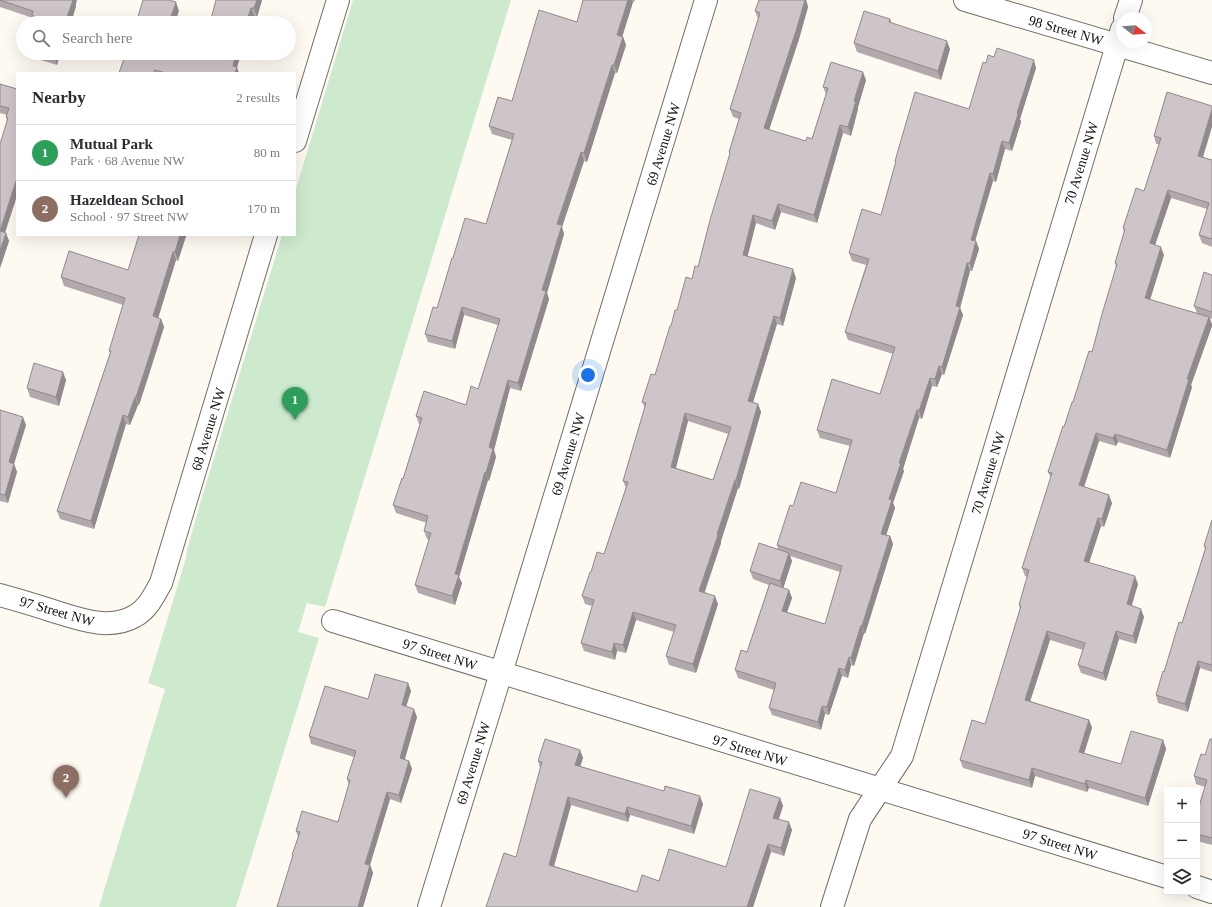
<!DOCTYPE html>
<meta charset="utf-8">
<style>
:root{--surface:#fff;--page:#f7f7f7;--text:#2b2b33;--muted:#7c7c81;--line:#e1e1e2;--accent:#111827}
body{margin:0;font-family:"Times New Roman",serif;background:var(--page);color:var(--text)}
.controls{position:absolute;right:12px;bottom:12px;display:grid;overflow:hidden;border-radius:0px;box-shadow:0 4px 16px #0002}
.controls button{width:36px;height:36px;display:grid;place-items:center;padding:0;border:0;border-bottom:1px solid var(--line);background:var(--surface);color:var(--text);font:20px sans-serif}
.compass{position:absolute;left:1116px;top:12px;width:36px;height:36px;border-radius:50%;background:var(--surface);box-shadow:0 4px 16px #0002;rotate:107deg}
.you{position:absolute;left:588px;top:375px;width:14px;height:14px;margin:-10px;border:3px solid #fff;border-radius:50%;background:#1a73e8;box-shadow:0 0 0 6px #1a73e833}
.badge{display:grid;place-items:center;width:26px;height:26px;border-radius:50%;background:var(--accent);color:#fff;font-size:13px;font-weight:700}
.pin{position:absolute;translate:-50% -33px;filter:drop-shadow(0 1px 2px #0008)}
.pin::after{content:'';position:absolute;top:21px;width:14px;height:12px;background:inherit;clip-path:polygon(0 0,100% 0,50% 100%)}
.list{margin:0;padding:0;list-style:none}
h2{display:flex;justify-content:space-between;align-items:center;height:52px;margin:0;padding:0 16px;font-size:17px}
h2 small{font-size:13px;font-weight:400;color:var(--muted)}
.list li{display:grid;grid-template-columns:26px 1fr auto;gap:12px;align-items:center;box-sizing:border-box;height:56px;padding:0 16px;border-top:1px solid var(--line)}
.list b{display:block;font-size:15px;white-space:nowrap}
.list p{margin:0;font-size:13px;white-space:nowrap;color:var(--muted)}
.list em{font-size:13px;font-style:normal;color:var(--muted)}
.icon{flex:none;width:22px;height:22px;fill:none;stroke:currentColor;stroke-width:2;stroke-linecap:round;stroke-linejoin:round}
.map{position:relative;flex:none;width:1212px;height:907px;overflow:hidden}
.search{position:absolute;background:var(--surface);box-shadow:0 4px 16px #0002;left:16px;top:16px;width:280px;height:44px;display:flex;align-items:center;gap:10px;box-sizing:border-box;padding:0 14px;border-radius:22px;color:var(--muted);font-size:15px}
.panel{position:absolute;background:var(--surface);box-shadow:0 4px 16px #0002;left:16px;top:72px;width:280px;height:164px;border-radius:0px}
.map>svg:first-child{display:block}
.green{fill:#cdeace}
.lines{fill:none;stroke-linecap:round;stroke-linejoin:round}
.minor-casing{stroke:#726f68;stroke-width:24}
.minor{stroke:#fff;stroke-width:22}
.wall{fill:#b1a9ac;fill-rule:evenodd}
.shaded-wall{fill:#908a8c}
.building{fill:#cec5c8;stroke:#908a8c;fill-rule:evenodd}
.labels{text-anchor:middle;stroke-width:3.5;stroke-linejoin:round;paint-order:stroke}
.street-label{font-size:14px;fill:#100f0c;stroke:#fff}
</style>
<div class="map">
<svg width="1212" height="907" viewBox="0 0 1212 907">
<rect width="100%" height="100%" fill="#fefaf2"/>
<path class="green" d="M353,0H511L325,607L307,603L298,632L319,638L236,907H99L165,689L148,683L186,558L187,550L199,507L282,235H295V192Z"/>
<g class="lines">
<g class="minor-casing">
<g id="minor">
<path d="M965,0L1212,73"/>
<path d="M1125,18L1131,0"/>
<path d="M295,141L338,0"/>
<path d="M0,595C18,600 35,605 53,611C79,619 109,631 135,616C148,609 154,595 161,583L266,235"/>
<path d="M333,621L1167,877"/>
<path d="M1197,887L1212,892"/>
<path d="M429,907L501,673L706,0"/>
<path d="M832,907L860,819L902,756L1122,29"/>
</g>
</g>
<use href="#minor" class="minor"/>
</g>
<g class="wall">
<path d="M0,0L76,4V6L71,23H32L33,18L0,7Z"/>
<path d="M216,0H262L257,17L254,16L252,23H210Z"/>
<path d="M583,0H635L634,2H633L622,37H623L626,45L617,73H615L587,162L584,161L562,227L564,234L547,293L549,299L521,391L510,388L494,450L496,457L489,481L488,480L459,577L462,583L455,605L418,593L415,585L429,540L427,539L424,531L427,523L396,513L393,505L403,479L420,424H419L416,416L466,405L478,389L498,325L464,315L455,349L428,342L425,334L437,308L453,258L486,224L512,140L492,134L489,126L512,101L577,22Z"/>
<path d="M759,0H806L808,7L799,39L769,130L806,141L812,139L826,94L823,87L866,80L858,107V109L851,136L843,133L817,223L781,212L775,230L756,223L747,256L796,278L783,326L777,324L753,402L758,404L761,412L739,489L738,488L721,541V543L705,592L718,604L696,673L669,665L666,656L674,632L636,620L626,653L617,651L615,660L584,651L581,643L592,606L585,604L582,596L591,572L604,554L626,488L623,481L645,408L642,402L655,375L677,310L698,267L730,155L729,152L739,119L733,117L730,109L758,19L755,11ZM688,421L728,434L713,480L676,468Z"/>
<path d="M890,19L892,23L950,49L941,80L857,52L854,43Z"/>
<path d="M27,53H60L57,65L28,56Z"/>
<path d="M126,53L237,68L239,73H119Z"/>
<path d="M986,63L1036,68L1020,119L1021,122L1012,151L1005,149L996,182L993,181L975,241H976L979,249L972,271H970L960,308L963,315L944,375L942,374L937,387L932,386L922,419L919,418L903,469L904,471L893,503L895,508L886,535L890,536L893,544L865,634L864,633L854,666L851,665L848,678L842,676L829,715L825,714L821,730L772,715L769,708L774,690L738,678L735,670L747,652L769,585L753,579L750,571L778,549L777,545L793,506L836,493L850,446L820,438L817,430L880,394L893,354L848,340L845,332L866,265L852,261L849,253L881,215L896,163L895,161L969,109ZM790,556L840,572L825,624L787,612L792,598L789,590L783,588L792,561Z"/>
<path d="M0,84L17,89L5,232L9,241L0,268L7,121L6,117L7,115L0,113Z"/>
<path d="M1167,92L1203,157L1212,160V247L1202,243L1199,235L1207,209L1171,198L1155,245L1164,255L1150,300L1197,313L1194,306L1212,275V319L1210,318L1212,326L1191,385L1192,387L1170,458L1118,442L1116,446L1099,441L1084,487L1112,503L1104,527L1101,526L1089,563L1138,584L1131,606L1144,617L1136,644L1119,639L1106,681L1081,673L1078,665L1083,650L1050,640L1030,701L1089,720L1092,728L1084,753L1121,764L1163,740L1166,749L1148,806L1089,788L1087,792L1035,776L1032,788L963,768L960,760L985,724L1020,609L1019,605L1027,577L1025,576L1022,568L1051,478L1048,472L1064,427L1092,352L1116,267L1115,263L1124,233L1123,228L1144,191L1159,144H1156L1154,136Z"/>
<path d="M186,236L178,261L176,260L158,318L161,319L164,327L147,381L139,405H138L130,425L126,424L94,529L60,519L57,511L110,353L109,351L123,305L64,286L61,277L128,270Z"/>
<path d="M66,380L59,406L30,397L27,388Z"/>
<path d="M0,410L26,425L14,464L17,472L8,503L0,501Z"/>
<path d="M1212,520V672L1200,668L1188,712L1158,703L1156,695L1182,623L1205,549L1204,546Z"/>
<path d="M408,683L411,691L406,707L417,717L404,760L409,761L412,769L401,803L390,799L370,865L373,873L363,907H277L293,856L292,855L298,837L296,831L338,822L349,785L347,779L354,757L311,744L309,736Z"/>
<path d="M1212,739V845L1197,841V813L1205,787L1196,784L1194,776L1205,755Z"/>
<path d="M580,750L583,758L580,766L703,804L694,834L630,815L628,822L571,805L554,866L637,892L659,881L726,867L780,798L783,806L779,819L792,830L784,856L771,852L753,907H486L516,857L540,768L538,761Z"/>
</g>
<g class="shaded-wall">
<path d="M73,0H77L76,4V6L71,23H65Z"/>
<path d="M257,0H262L257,17L254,8Z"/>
<path d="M628,0H632L633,2L620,44L617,35Z"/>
<path d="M805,0H806L808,7L799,39L767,136L764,128Z"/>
<path d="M176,2L179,11L175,23H169Z"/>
<path d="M251,8L254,16L252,23H246Z"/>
<path d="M623,37L626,45L617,73L614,65Z"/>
<path d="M947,41L950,49L941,80L938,71Z"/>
<path d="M55,53H60L57,65L54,56Z"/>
<path d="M236,53H241L237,68L239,73H235L233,66Z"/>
<path d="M1034,60L1036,68L1020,119L1021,122L1012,151L1009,143L1017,113Z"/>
<path d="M612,65L615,73L587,162L584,153Z"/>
<path d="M863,72L866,80L858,107V109L851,136L848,127L854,101Z"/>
<path d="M1212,109V127L1201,164L1198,156Z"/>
<path d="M840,125L843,133L817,223L814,215Z"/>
<path d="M1002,141L1005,149L996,182L993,174Z"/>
<path d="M581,152L584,161L562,227L564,234L547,293L549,299L521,391L518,383L542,290L557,224Z"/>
<path d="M990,173L993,181L973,248L971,240Z"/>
<path d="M17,178V196L3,239L0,231Z"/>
<path d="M1168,190L1171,198L1153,251L1150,243Z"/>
<path d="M778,204L781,212L775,230L772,221Z"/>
<path d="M753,215L756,223L746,263L743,255Z"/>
<path d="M6,233L9,241L0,268V251Z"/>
<path d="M180,235H185L186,236L178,261L175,252Z"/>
<path d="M976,241L979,249L972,271L970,263Z"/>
<path d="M1161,247L1164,255L1148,306L1145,298Z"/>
<path d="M173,252L176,260L156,325L153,316Z"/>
<path d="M967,263L970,271L960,308L963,315L944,375L942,367L956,306Z"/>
<path d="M793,269L796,278L783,326L780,318Z"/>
<path d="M462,307L464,315L455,349L452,341Z"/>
<path d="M774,316L777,324L751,409L748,401Z"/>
<path d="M1209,317L1212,324V326L1191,385L1192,387L1170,458L1167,450L1187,379Z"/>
<path d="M161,319L164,327L139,405L136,397Z"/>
<path d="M939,366L942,374L937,387L935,379Z"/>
<path d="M63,372L66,380L59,406L56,397Z"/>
<path d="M930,378L932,386L922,419L919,411Z"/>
<path d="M508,380L510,388L494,450L496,457L489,481L486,473L489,447Z"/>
<path d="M135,397L138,405L130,425L128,417Z"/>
<path d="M758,404L761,412L739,489L736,480Z"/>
<path d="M917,410L919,418L903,469L904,471L893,503L895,508L884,542L881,534L889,499L899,463Z"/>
<path d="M685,413L688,421L674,475L671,467Z"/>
<path d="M123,415L126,424L94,529L91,521Z"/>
<path d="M23,417L26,425L12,470L9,462Z"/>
<path d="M1096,433L1099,441L1082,493L1079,485Z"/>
<path d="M1115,434L1118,442L1116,446L1113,438Z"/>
<path d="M14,464L17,472L8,503L5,495Z"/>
<path d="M485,472L488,480L459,577L462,583L455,605L452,596L455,574Z"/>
<path d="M735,480L738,488L721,541V543L702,599L699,591Z"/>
<path d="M1109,495L1112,503L1104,527L1102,519Z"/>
<path d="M1098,518L1101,526L1087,569L1084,561Z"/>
<path d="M890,536L893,544L865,634L862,626Z"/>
<path d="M789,553L792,561L783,589L780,581Z"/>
<path d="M1135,576L1138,584L1130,612L1127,604Z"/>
<path d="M789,590L792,598L785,618L782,611Z"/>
<path d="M715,596L718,604L696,673L693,664Z"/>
<path d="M1141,609L1144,617L1136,644L1133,636Z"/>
<path d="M633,612L636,620L626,653L623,645Z"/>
<path d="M861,625L864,633L854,666L851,658Z"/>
<path d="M1047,631L1050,640L1028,708L1025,700Z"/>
<path d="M1116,631L1119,639L1106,681L1103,673Z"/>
<path d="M614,643L617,651L615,660L612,652Z"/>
<path d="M849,657L851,665L848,678L845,670Z"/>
<path d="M1198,661L1200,668L1188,712L1185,704Z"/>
<path d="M839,668L842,676L829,715L827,707Z"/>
<path d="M408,683L411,691L404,713L402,705Z"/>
<path d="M822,706L825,714L821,730L818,722Z"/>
<path d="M414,709L417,717L403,766L400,758Z"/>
<path d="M1089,720L1092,728L1082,760L1079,752Z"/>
<path d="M1163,740L1166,749L1148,806L1145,798Z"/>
<path d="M580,750L583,758L578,773L575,765Z"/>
<path d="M409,761L412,769L401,803L399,795Z"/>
<path d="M1032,768L1035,776L1032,788L1029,780Z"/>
<path d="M1086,780L1089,788L1087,792L1085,784Z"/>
<path d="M387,792L390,799L370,865L373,873L363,907H358L365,864Z"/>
<path d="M700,796L703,804L694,834L691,826Z"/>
<path d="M568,797L571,805L552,873L549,865Z"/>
<path d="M780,798L783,806L776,826L773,818Z"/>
<path d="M627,807L630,815L628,822L625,814Z"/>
<path d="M789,822L792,830L784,856L781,848Z"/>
<path d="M768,844L771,852L753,907H747Z"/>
</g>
<g class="building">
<path d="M0,0H73L65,23H32L34,16L32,15L33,11Z"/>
<path d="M143,0H169L176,2L169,23H136Z"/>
<path d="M216,0H257L254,8H251L246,23H210Z"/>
<path d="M583,0H628L617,35L623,37L614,65H612L584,153L581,152L557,224L562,225L542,290L546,291L518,383L508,380L489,447L493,449L486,473L485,472L455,574L459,575L452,596L415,585L431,533L424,531L428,516L393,505L402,478L403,479L422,418L416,416L424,391L466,405L471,386L478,389L500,319L462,307L452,341L425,334L433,307L437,308L452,258H453L465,218L486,224L514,134L489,126L498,97L512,101L539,10L577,22Z"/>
<path d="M759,0H805L796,31L764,128L806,141L807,137L812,139L828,88L823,87L831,62L863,72L854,101H856L848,127L840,125L814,215L778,204L772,221L753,215L743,255L793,269L780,318L774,316L748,401L758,404L736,480H735L717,534L718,535L699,591L715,596L693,664L666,656L676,625L633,612L623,645L614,643L612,652L581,643L594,600L582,596L590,572H591L597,552L604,554L628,482L623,481L646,403L642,402L651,374L655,375L670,326H671L675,310H677L686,277L692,279L695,266L698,267L710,220L728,160L730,153L729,152L741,113L730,109L760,13L755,11ZM685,413L731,427L713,480L671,467Z"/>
<path d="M864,11L890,19L889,22L947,41L938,71L854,43Z"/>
<path d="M997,48L1034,60L1017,113L1018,114L1009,143L1002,141L993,174L990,173L971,240L976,241L970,263H967L956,306L960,307L942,367L939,366L935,379L930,378L919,411L917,410L899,463H901L889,499L892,500L881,534L890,536L862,626L861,625L851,658L849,657L845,670L839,668L827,707L822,706L818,722L769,708L776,683L735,670L741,650L747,652L770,583L789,590L782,611L825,624L842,566L777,545L790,505L793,506L801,482L836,493L852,440L817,430L832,379L880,394L895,347L845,332L869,259L849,253L862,209L881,215L896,161H895L915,92L969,109L983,62L986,63L988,55L994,57Z"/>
<path d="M42,53H55L54,56Z"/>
<path d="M126,53H236L233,66L237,67L235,73H166L155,70L153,73H119Z"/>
<path d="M0,84L17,89V178L0,231L6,233L0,251V144L8,118L6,117L9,108L0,106Z"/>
<path d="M1167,92L1212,106V109L1198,156L1212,160V239L1199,235L1209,203L1168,190L1150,243L1161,247L1145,298L1209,317L1187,379H1189L1167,450L1115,434L1113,438L1096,433L1079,485L1109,495L1102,519L1098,518L1084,561L1135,576L1127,604L1141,609L1133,636L1116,631L1103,673L1078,665L1085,643L1047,631L1025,700L1089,720L1079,752L1121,764L1131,731L1163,740L1145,798L1086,780L1085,784L1032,768L1029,780L960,760L972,720L985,724L1021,606L1019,605L1029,570L1022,568L1052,473L1048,472L1063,426L1064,427L1072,402H1073L1089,351L1092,352L1102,314L1117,264L1115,263L1125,229L1123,228L1136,188L1144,191L1161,138L1154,136Z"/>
<path d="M139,235H180L175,252H173L153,316L161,319L144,373L136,397H135L128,417L123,415L91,521L57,511L111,351H109L125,298L61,277L69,251L128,270Z"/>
<path d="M1204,272L1212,275V312L1194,306Z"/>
<path d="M34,363L63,372L56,397L27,388Z"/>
<path d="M0,410L23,417L9,462L14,464L5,495L0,494Z"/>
<path d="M1212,520V665L1198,661L1185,704L1156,695L1163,671L1164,672L1179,622L1182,623L1206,547L1204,546Z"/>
<path d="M759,543L789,553L780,581L750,571Z"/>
<path d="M375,674L408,683L402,705L414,709L400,758L409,761L399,795L387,792L365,864L370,865L358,907H277L293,855H292L300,832L296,831L302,811L338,822L350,780L347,779L356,751L309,736L325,686L368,699Z"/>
<path d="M545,739L580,750L575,765L664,791L665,786L700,796L691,826L627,807L625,814L568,797L549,865L637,892L642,875L659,881L669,849L726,867L750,789L780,798L773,818L789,822L781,848L768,844L747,907H486L504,853L516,857L542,762L538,761Z"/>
<path d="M1210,739H1212V838L1197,834V813L1207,780L1194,776L1201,754L1205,755Z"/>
</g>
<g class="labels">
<g class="street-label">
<text transform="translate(1066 30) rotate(16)" y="5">98 Street NW</text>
<text transform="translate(663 144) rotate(-73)" y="5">69 Avenue NW</text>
<text transform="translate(1081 163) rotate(-73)" y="5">70 Avenue NW</text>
<text transform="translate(208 429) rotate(-73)" y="5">68 Avenue NW</text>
<text transform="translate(568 454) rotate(-73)" y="5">69 Avenue NW</text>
<text transform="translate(988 473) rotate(-73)" y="5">70 Avenue NW</text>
<text transform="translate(57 611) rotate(16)" y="5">97 Street NW</text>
<text transform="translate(440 654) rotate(17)" y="5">97 Street NW</text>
<text transform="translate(750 750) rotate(17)" y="5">97 Street NW</text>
<text transform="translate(473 763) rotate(-73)" y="5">69 Avenue NW</text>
<text transform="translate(1060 844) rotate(17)" y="5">97 Street NW</text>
</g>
</g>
</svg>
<div class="controls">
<button>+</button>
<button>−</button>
<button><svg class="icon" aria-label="layers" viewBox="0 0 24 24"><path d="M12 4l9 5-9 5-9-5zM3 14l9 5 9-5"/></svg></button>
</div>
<svg class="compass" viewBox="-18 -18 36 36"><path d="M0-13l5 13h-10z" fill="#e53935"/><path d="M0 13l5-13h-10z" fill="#7c7c81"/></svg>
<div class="you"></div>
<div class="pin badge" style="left:295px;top:420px;background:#2e9e5b">1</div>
<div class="pin badge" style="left:66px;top:798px;background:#8d6e63">2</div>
<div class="search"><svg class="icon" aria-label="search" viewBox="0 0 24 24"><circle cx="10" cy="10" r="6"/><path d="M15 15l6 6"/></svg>Search here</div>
<section class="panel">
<h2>Nearby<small>2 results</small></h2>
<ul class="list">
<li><span class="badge" style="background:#2e9e5b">1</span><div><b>Mutual Park</b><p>Park · 68 Avenue NW</p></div><em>80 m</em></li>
<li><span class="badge" style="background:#8d6e63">2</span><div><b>Hazeldean School</b><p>School · 97 Street NW</p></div><em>170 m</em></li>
</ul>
</section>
</div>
